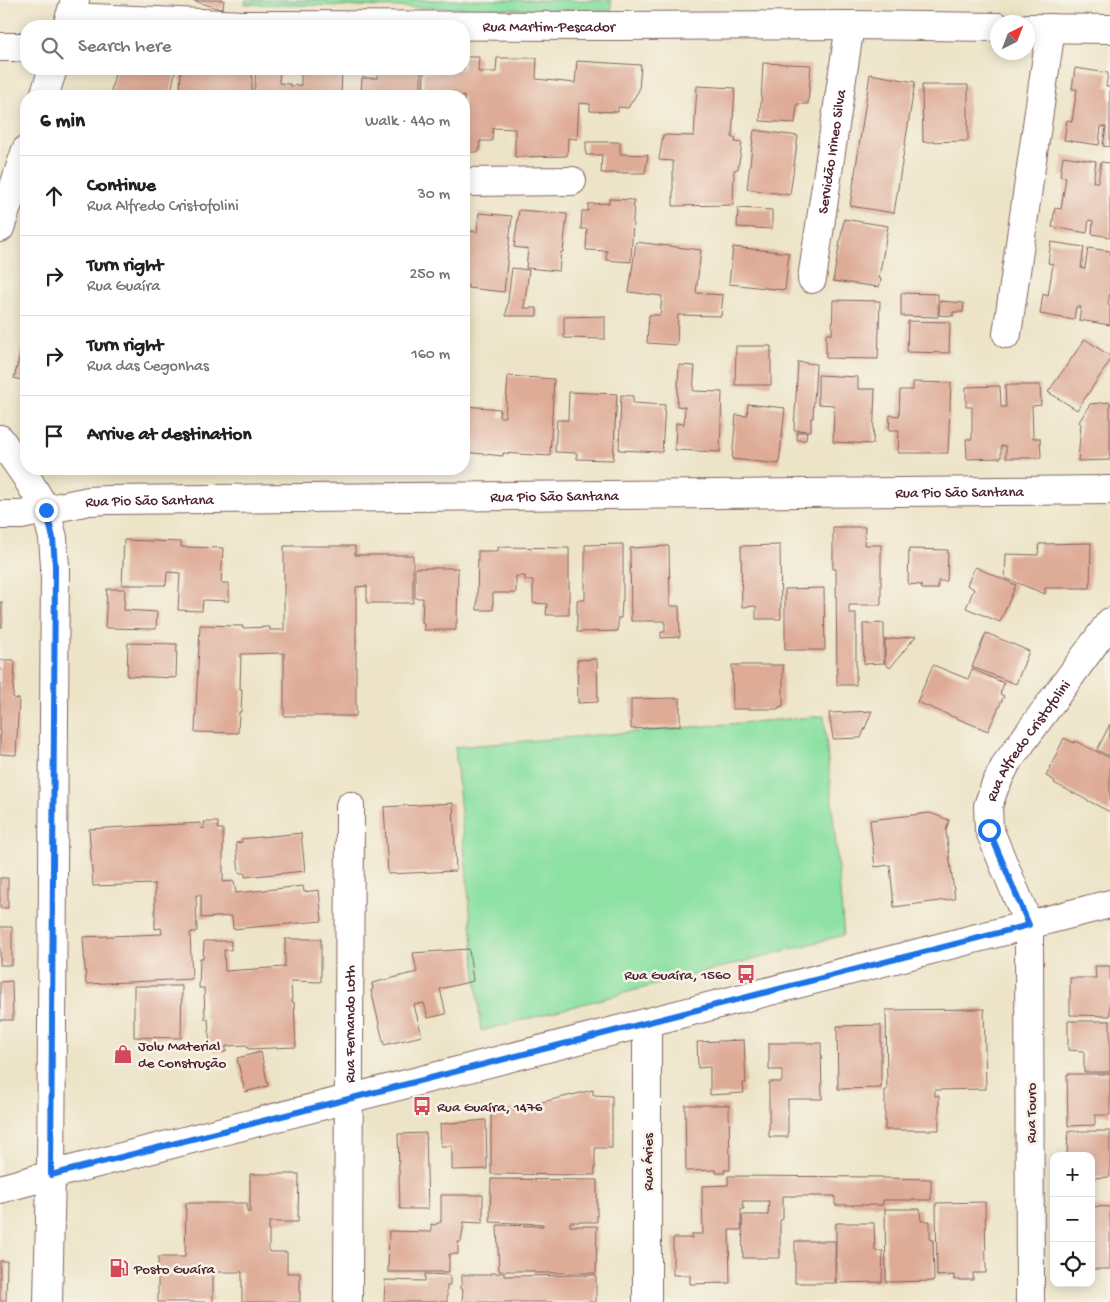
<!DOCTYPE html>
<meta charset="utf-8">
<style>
:root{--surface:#fff;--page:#f2f2f2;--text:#202124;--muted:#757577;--line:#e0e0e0}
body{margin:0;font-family:"Gochi Hand",sans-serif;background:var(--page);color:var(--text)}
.controls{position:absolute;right:15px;bottom:15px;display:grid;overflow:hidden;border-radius:10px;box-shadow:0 2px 12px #0003}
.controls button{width:45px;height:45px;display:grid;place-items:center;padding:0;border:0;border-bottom:1px solid var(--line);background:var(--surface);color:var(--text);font:25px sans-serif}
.compass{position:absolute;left:990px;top:15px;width:45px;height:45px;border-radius:50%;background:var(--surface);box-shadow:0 2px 12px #0003;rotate:42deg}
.stop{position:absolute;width:15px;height:15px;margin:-11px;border:4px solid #1a73e8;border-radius:50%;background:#fff}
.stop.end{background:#1a73e8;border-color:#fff;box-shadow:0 1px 5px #0008}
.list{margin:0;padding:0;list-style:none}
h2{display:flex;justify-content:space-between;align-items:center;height:65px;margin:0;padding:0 20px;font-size:21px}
h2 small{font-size:16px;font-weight:400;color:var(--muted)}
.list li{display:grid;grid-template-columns:32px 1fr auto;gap:15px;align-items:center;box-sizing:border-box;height:80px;padding:0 20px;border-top:1px solid var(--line)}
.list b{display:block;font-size:19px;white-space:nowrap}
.list p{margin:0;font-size:16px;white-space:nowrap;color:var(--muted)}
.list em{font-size:16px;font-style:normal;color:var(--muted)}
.icon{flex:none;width:28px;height:28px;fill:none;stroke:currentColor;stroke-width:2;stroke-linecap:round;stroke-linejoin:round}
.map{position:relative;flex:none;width:1110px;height:1302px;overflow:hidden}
.search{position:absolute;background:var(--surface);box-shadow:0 2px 12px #0003;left:20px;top:20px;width:450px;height:55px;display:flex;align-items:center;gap:12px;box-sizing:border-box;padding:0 18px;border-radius:20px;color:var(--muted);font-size:19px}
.panel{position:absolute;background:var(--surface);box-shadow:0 2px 12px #0003;left:20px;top:90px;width:450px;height:385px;border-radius:20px}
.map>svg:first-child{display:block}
.green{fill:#8ce1a3;stroke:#6b8067}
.building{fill:#deab96}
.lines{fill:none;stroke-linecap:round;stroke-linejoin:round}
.minor-casing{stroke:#836462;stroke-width:30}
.major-casing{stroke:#836462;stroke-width:30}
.minor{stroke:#fff;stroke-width:28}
.major{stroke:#fff;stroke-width:28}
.route{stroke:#1a73e8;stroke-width:6}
.labels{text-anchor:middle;stroke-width:5;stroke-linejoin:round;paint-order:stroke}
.street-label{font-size:15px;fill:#4a1f2b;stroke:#f7f3e8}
.poi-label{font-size:15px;fill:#4a1f2b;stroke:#f7f3e8;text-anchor:start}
</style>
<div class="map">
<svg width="1110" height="1302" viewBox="0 0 1110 1302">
<rect width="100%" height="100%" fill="#f7f3e8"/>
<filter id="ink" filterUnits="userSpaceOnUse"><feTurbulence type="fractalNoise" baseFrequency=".02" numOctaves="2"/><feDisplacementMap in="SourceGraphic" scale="10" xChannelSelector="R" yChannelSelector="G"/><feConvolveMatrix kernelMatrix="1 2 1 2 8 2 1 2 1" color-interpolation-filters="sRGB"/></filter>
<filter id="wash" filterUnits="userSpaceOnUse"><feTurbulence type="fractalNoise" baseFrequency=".0096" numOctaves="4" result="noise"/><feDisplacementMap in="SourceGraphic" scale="20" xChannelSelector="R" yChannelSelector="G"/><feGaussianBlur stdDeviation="1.12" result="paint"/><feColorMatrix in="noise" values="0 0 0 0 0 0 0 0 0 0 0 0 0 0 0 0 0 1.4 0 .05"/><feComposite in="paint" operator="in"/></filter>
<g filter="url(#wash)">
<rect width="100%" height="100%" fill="#ede4c7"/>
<g class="green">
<path d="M245,0H611V11L245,4Z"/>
<path d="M824,716L844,935L481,1031L455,747Z"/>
</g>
<g id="blocks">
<g class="building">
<path d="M192,0H224L223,8L220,9Z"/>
<path d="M464,57H479L478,72H496L497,58H537L536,79L575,83L577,61L641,65L639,90L628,108L618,107V112L590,111V104L579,103L577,139L568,138L567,156L515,157V129L493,128L492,141H480L479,152H464V96H423L424,72L435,71L436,69H464Z"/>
<path d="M763,63L811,65L808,104H797L795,123L760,121Z"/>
<path d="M1075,68L1108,73L1106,87H1110V147L1103,146L1106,127L1101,126L1099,145L1064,140L1067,120L1072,121L1077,89H1072Z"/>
<path d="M116,69H176L170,96H110Z"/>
<path d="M181,69H252V96H180Z"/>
<path d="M256,69H280L279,83L290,84V86L301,85V69H342L341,96H254Z"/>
<path d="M377,69H421V96H361L362,78H377Z"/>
<path d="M870,74L915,82L894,213L850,206Z"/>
<path d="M922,85H968V141L923,142Z"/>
<path d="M697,86L735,88L732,138H736L735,142L742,143L738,169L734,170L733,205L673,206V161L659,160L663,135L694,136Z"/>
<path d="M754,130L798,136L790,195L747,189Z"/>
<path d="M586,142H620V154L648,155L645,173H601L602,155H586Z"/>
<path d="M1063,156L1096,161L1093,182H1098L1101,162L1110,163V237L1092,234L1093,221L1089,220L1087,233L1052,227L1055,208L1061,209L1066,177L1060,176Z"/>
<path d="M609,199L634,200L631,262L606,260L607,251L586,250L587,229H581L582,211H588V204L609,203Z"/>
<path d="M738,208L772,210V229L737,227Z"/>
<path d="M519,210L567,214L563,252H561L559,271L526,268L528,249L514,247Z"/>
<path d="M479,213L512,216L504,292L468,288V285H464V231L477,232Z"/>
<path d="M844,219L888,226L879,278L881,279L879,287L833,281Z"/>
<path d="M636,242L701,250L696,293L723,295L721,316L678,315L677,345L647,343L649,315H660L662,296L629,292Z"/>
<path d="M1051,242L1084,247L1081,268L1085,269L1088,248L1110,251V292L1108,305H1110V325L1079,320L1081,307H1076L1074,320L1040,314L1043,294L1048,296L1053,264L1048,263Z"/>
<path d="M733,247L789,253L785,290L729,284Z"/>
<path d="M512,268L529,270L524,308H537V316H506Z"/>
<path d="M901,293L938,294V317L901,316Z"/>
<path d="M833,300L880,301L878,359L826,358V334H832Z"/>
<path d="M940,301L964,303L963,312H953V316L939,315Z"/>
<path d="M605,316V339L564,338V317Z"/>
<path d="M908,321L950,322L949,353L907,352Z"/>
<path d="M26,333V381L14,378Z"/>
<path d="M1085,339L1110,356V361L1077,410L1048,392Z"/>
<path d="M736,346H771V385H735Z"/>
<path d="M798,362L816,364L813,418H811V431L794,430Z"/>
<path d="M679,365L695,366L693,391L722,392L720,452L675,450L676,423L684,424L685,407L677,406Z"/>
<path d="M818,375L858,377V389H875L873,444L833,442L834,405L818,404Z"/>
<path d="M508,376L554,379L550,456L503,453V456L464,452V414H465L466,406L500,409L499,417H505Z"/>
<path d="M913,382L951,383L948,453H898L899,430H889L890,415L899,416L900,390H913Z"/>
<path d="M1005,385H1040L1041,405L1032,406L1033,438H1040L1041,458H1006V446H1001V458L967,459L966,439H972V407H966V387L1000,386L1001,407H1006Z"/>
<path d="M569,392L617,394L613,460L577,459V453L555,452L557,420H568Z"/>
<path d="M621,395L633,396V403L665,405L662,452L619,450Z"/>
<path d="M1110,402V460L1078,461L1081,424L1079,422L1090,404Z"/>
<path d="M748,404L785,408L779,464L732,459L736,415L747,416Z"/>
<path d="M797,432H807L806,440H797Z"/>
<path d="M833,527H865L864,545H881V605H849V613H856V685H837L836,569H833Z"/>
<path d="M124,540L181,542V547L223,548L221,583H229V601L203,600L202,611L178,610L180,573L167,572L166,585H122Z"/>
<path d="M1091,543L1090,588H1045V594L1005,578L1006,554L1038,555L1039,544Z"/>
<path d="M623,544V601H622L621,618H618V631L577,632V600H585V545Z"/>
<path d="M780,545L781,619H756V606L742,607L741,546Z"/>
<path d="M284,546H355V555H413V603H367V586L356,587V716H284V653L241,654L240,689H242L241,712H239L238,733L195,732L200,625L243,626L242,628L270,627V630H284Z"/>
<path d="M669,546L670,606H679L680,637L661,638V632H665V621H631L630,548Z"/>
<path d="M498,547L569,548V615H546L547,604L533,603V580H525V576H516V593H493V610H477L478,551H498Z"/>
<path d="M909,549L948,550L947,581H938V589H922L921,585L908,584Z"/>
<path d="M975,567L1016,585L1000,622L966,608L974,589L967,585Z"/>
<path d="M415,568H458L457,623H456V630H424V624L422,623L423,598H415Z"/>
<path d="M824,588L825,650H785V589Z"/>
<path d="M107,589H125L124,610L157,612L156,629L105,628Z"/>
<rect x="0" y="602" width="2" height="25"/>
<path d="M884,623V663L864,664L863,624Z"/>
<path d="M986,633L1029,651L1016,684L972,667Z"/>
<path d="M916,636L890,668L885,664V640Z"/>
<path d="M128,643L177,644L176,678L127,676Z"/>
<path d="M597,659L598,702L578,703L577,660Z"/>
<path d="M0,660H14L15,662L13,698L19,699L16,755L0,754Z"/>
<path d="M732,665H783V706L779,707L778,709H733Z"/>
<path d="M933,665L968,679L972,669L1004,683L1000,694L1004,696L988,731L917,702Z"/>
<path d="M680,698V726L631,729V699Z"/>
<path d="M872,711L861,738L833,739L829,713Z"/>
<path d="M1110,724V756L1097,750Z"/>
<path d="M1064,738L1074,743L1075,741L1110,758V812L1054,783L1055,781L1046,776Z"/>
<path d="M453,803L456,871L388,874L384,807Z"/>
<path d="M930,813L949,820L946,831L955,899L894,907L890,865L875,867L870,820Z"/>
<path d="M204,822H218V829H223V882L234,881L236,893L303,886L304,892L319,890L322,921L233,929L232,916L201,918V895H196L197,931L190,933L192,979L86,984L83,937L162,934L161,928L155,929V884L93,886L89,829L201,823V828L204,829Z"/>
<path d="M301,833L305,871L245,877V873H239L236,843L242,842L241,839Z"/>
<rect x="0" y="878" width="8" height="30"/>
<rect x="0" y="927" width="12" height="38"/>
<path d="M285,939H321V982L291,981L292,1002H294L296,1047L248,1049L247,1045L226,1046V1052H214V1047H210L208,1019H205L204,988H199L200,958H203L204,941H231V950H224L225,971L285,967Z"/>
<path d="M469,949L473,981L440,989L446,1014L428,1018L424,1003L414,1005L422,1036L384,1045L371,990L373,989L372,983L417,972L413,953Z"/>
<path d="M1095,966H1110V1016L1070,1015V978H1096Z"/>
<path d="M12,981L13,1020H0V982Z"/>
<path d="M134,986H182L181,1038L134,1037Z"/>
<path d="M982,1009H984L986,1089L935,1090V1096H939V1130H885V1090H887L886,1010Z"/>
<path d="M1068,1021H1110V1072H1084V1051L1068,1050Z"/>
<path d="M881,1025V1088L838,1089L837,1026Z"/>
<path d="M744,1040L746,1083H743L744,1093L710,1095V1067L698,1068L697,1042Z"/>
<path d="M769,1043H821L822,1099H788V1137H769V1082H782V1070H769Z"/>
<path d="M261,1052L268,1086L245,1092L237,1058Z"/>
<path d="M1067,1074H1110V1115H1095V1125L1068,1126Z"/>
<path d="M593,1090V1095L612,1096V1148H595V1175L491,1174V1114Z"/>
<path d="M685,1105H729L730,1170H724L725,1173H716V1170L686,1171Z"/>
<path d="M486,1120L487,1169L452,1170V1146H441L440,1124Z"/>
<path d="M1068,1131H1110V1177L1091,1178V1156H1067Z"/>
<path d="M426,1133L428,1209H400L398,1134Z"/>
<path d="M250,1174H299L298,1222H269V1252H287V1273H300V1302H242V1272H213V1302H158V1257H185L186,1203H247V1212H250Z"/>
<path d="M728,1176L883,1177V1178L931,1179V1200H883V1205H835V1196H783V1219L780,1220V1258H743L742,1215H768L769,1201H742L744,1209H741V1230H729L730,1283L690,1284V1275H673V1238H692V1234H703L702,1186L728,1185Z"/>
<path d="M491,1179L597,1180V1222H570V1226H597L596,1273H534V1271H499L497,1225L543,1226V1224L490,1222Z"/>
<path d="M441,1195H483V1223L464,1222L461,1242H458V1254H449V1272H388L389,1231L431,1232V1224L434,1225L441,1222Z"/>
<path d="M985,1202L986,1273H973V1280H954V1275L937,1276L936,1203Z"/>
<path d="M1091,1206L1110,1207V1269H1091Z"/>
<path d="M885,1209H920L921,1221H930V1240H933L934,1281L886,1282Z"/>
<path d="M836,1223H874L875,1251H883L882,1282L836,1283Z"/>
<rect x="795" y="1241" width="40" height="42"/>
<path d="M0,1261H7L6,1301H0Z"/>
<path d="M490,1273H504V1276L596,1275V1302H462L463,1289H460V1286H462V1275H490Z"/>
<path d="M425,1274L450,1275V1285H447V1302H384L385,1280L425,1281Z"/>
</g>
</g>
</g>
<g filter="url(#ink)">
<use href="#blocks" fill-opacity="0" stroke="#836462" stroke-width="1"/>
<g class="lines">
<g class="minor-casing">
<g id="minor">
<path id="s1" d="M70,17L244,25L616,26L850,25L998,27"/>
<path d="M1028,28L1110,29"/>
<path d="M0,47H26"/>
<path d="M464,182L572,181"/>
<path id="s2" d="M812,279L850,25"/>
<path d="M1007,334L1051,28"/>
<path id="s3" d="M0,515H21L89,501L108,500L1110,490"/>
<path d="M51,1175L1110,904"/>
<path id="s4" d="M348,1302L350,806"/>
<path d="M647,1302V1023"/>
<path id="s5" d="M1030,1302L1029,925L989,829L988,806L995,786L1006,764L1110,622"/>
</g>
</g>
<g class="major-casing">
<g id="major">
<path d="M67,26L75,0"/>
<path d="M44,96L53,69"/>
<path d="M0,228L26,150"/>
<path d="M0,439L25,475L46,510L53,538L55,566L51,1175L48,1302"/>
<path d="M0,1189L51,1175"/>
</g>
</g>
<use href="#minor" class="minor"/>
<use href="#major" class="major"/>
</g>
</g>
<g class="lines" filter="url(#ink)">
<path class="route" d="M46,510L53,538L55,566L51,1175L1029,925L989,830"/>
</g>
<defs>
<g id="bus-bare" transform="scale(1.5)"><path d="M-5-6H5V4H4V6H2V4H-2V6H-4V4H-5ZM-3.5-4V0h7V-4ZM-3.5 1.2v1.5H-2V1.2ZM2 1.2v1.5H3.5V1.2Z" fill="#d1495b" stroke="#f7f3e8" stroke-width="2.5" paint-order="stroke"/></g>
<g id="shop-bare" transform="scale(1.5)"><path d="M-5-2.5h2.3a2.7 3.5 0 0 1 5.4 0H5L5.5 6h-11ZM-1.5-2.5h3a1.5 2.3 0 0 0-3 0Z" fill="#d1495b" stroke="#f7f3e8" stroke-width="2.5" paint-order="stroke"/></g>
<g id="fuel-bare" transform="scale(1.5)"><path d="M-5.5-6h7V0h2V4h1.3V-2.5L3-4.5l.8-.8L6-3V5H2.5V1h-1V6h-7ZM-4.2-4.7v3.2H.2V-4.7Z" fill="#d1495b" stroke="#f7f3e8" stroke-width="2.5" paint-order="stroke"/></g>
</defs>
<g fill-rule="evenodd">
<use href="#bus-bare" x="746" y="974"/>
<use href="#shop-bare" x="123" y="1054"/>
<use href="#bus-bare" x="422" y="1106"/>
<use href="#fuel-bare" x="119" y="1268"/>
</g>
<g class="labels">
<g class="street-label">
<text dy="5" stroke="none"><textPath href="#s1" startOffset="479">Rua Martim-Pescador</textPath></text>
<text dy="5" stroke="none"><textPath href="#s2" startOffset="129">Servidão Irineo Silva</textPath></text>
<text dy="5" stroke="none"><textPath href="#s3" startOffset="961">Rua Pio São Santana</textPath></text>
<text dy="5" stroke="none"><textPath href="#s3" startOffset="556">Rua Pio São Santana</textPath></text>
<text dy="5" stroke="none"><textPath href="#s3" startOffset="151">Rua Pio São Santana</textPath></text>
<text dy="5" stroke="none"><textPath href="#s5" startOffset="581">Rua Alfredo Cristofolini</textPath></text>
<text dy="5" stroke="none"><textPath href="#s4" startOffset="278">Rua Fernando Loth</textPath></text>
<text transform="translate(1030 1113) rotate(-90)" y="5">Rua Touro</text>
<text transform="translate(647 1162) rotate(-90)" y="5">Rua Áries</text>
</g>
<g class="poi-label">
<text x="731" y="979" text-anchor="end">Rua Guaíra, 1560</text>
<text x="138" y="1050">Jolu Material<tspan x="138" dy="17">de Construção</tspan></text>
<text x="437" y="1111">Rua Guaíra, 1476</text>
<text x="134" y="1273">Posto Guaíra</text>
</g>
</g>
</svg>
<div class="controls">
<button>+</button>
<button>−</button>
<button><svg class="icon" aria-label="locate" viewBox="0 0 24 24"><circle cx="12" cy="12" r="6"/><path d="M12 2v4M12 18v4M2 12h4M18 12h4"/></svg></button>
</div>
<svg class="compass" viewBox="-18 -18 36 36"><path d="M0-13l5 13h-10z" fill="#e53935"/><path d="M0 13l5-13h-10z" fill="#757577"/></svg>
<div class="stop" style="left:989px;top:830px"></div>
<div class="stop end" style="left:46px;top:510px"></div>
<div class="search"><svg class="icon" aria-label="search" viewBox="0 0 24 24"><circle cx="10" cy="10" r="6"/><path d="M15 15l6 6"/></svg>Search here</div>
<section class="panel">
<h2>6 min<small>Walk · 440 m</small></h2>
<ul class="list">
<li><svg class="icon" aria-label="ahead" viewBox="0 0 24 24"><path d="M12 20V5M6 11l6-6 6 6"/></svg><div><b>Continue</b><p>Rua Alfredo Cristofolini</p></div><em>30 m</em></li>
<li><svg class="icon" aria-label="right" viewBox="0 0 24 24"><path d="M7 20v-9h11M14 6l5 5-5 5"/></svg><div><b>Turn right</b><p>Rua Guaíra</p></div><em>250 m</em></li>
<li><svg class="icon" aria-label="right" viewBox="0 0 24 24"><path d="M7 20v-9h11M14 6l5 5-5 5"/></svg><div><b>Turn right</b><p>Rua das Cegonhas</p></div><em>160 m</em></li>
<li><svg class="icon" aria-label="arrive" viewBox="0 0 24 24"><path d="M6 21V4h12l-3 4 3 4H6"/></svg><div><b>Arrive at destination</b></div></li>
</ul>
</section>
</div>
